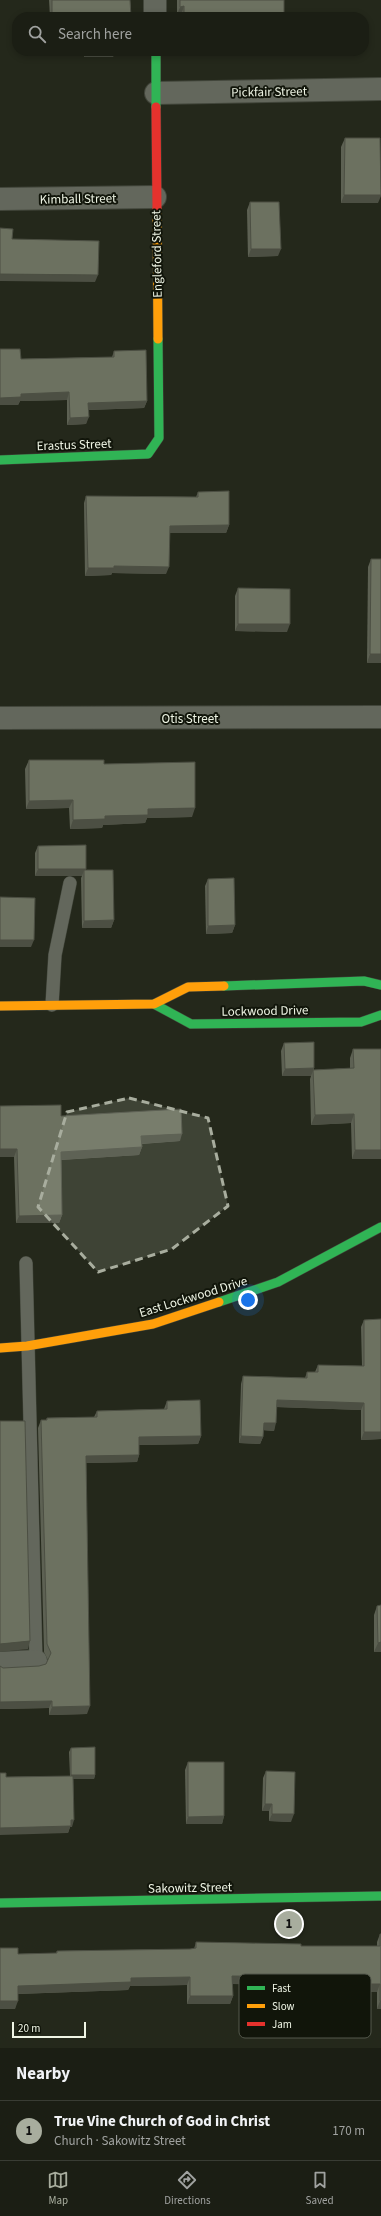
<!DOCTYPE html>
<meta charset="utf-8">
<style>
:root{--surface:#1b1e14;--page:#24271d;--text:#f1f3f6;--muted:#a0a2a0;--line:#393c34;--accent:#a8ad9e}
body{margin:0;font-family:"Source Sans 3",sans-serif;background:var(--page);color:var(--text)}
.scale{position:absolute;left:12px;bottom:10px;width:74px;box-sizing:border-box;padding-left:4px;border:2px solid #eff5e5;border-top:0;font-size:11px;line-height:14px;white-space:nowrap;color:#eff5e5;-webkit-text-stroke:3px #11150a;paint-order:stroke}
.you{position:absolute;left:248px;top:1300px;width:14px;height:14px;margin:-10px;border:3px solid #fff;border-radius:50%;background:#1a73e8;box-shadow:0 0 0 6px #1a73e833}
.badge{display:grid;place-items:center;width:26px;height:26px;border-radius:50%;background:var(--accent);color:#111;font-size:13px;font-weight:700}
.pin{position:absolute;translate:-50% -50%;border:2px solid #fff;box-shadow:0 1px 4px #0006}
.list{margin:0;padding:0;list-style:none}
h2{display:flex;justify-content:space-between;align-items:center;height:52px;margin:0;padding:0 16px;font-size:17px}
h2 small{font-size:13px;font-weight:400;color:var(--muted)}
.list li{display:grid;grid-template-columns:26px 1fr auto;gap:12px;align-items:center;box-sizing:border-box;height:60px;padding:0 16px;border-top:1px solid var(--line)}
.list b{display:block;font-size:15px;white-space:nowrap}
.list p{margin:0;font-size:13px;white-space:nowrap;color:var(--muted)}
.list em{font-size:13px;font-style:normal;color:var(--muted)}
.icon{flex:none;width:22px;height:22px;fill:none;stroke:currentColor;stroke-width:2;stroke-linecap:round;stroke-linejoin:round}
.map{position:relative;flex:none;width:381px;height:2048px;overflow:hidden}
.search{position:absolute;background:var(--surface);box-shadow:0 2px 6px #0003;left:12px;right:12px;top:12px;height:44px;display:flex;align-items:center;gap:10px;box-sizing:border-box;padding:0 14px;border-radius:16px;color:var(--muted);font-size:15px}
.sheet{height:112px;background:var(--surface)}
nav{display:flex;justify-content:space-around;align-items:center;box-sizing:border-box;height:56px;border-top:1px solid var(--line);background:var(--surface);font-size:11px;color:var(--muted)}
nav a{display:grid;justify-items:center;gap:2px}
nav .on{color:var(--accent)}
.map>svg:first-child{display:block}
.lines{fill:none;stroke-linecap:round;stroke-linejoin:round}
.lane-casing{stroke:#42463b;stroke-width:14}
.street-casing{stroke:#42463b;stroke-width:24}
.fast-casing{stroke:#42463b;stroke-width:10}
.slow-casing{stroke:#42463b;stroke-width:10}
.jam-casing{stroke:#42463b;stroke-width:10}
.lane{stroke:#63675c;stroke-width:13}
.street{stroke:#63675c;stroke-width:22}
.fast{stroke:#30b455;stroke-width:9}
.slow{stroke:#ff9f0a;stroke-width:9}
.jam{stroke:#e5322d;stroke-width:9}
.wall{fill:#5d6153}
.shaded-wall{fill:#4c4f43}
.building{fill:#6c7160;stroke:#4c4f43}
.marked{fill:#a8ad9e;fill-opacity:0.2;stroke:#a8ad9e;stroke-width:3;stroke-dasharray:8 5;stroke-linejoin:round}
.labels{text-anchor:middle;stroke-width:4;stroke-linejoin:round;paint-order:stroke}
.street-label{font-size:13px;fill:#eff5e5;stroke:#11150a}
.key{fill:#11150a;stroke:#54584c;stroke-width:1}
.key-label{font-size:11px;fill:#eff5e5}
</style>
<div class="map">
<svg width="381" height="2048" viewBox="0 0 381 2048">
<rect width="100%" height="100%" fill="#24281b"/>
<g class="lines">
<g class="lane-casing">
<g id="lane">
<path d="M52,1005L55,955L70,883"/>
<path d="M26,1263L36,1661"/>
</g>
</g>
<g class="street-casing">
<g id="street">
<path d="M155,0V17"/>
<path d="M156,93L381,89"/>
<path d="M0,199L155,197"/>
<path d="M0,718L381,717"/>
<path d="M0,1663L36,1661"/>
</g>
</g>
<g class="fast-casing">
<g id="fast">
<path d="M156,51V107"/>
<path d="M0,460L148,454L159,438L158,339"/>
<path d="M224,986L364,981L381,985"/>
<path d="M154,1004L191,1024L361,1022L381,1015"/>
<path d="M219,1302L278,1282L381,1227"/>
<path d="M0,1903L381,1896"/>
</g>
</g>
<g class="slow-casing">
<g id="slow">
<path d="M157,210L158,339"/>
<path d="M0,1006L154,1004L188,987L224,986"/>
<path d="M0,1348L27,1346L153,1324L219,1302"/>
</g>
</g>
<g class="jam-casing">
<path id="jam" d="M156,107L157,210"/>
</g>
<use href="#lane" class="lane"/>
<use href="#street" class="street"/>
<use href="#fast" class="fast"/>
<use href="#slow" class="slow"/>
<use href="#jam" class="jam"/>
</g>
<g class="wall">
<path d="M49,0H130L131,17H50Z"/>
<path d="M177,0H284V17H181V15H177Z"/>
<path d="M50,51H115L113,57H84V53H50Z"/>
<path d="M345,138L378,203H341V147Z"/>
<path d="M250,202L278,256L248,257L247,210Z"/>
<path d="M0,349L21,359L112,357L114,351L147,401L144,408L89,410L86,424L67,425V400L20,401L18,405H0Z"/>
<path d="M198,492L229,525L226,533H170L166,574L112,573L111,575L85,576L84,503L86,496L196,497Z"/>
<path d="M371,559H381V663H367L368,567Z"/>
<path d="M238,588L287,632L235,631V596Z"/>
<path d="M29,760L104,764L192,817L147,818L145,823L103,825L102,828L70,829L69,808L26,809L25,769Z"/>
<path d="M38,846L86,869L85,870L114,920L111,928H82L81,878L82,876H35V853Z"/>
<path d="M208,879L235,925L232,933L206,934L205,886Z"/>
<path d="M284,1043L314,1068V1070L350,1068V1058L353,1049L381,1159H352L351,1123L311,1125L310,1079L311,1076H282L281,1051Z"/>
<path d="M0,1106L61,1116L180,1141L142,1144V1147L139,1155L61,1160L62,1215L59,1223H16L14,1157H0Z"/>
<path d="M381,1319V1439L361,1440V1410L277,1407L274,1431L263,1430V1437L260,1444L239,1443L241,1384L243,1376L305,1378L307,1372H315L318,1365L362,1366L361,1327L364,1320Z"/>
<path d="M167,1401L201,1436L198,1444L139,1445V1455L137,1462L86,1463L87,1714L49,1715V1708L0,1709V1666L3,1668L39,1666L46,1664L48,1660L44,1652L38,1428L41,1420H46L47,1418L94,1417L97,1411L164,1409Z"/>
<path d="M377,1606L381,1652H374V1615Z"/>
<path d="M71,1748L95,1775L94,1779H73L72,1827H70L68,1833L6,1777L70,1776L69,1752Z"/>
<path d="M188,1762L224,1816L222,1824H186L185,1770Z"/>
<path d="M266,1771L291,1822L269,1821V1811H262L263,1778Z"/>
<path d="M380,1934L381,2009H377V1992H315L314,1985L232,1984L233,1996L230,2004H187V1985L130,1986L128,1990L18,1994L15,2009L18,1954L56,1953L57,1951L190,1949H194L196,1942L301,1946H377V1942Z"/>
</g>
<g class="shaded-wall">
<path d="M184,6L181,15H177L180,7Z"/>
<path d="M51,51H85L84,53H50Z"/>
<path d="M86,51H115L113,57H84Z"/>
<path d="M344,195H381V196L378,203H341Z"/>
<path d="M251,249H281L278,256L248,257Z"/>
<path d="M0,274L98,275L95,282L0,281Z"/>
<path d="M69,392L67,400L20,401L18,405H0V398L21,394Z"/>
<path d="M147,401L144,408L86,410L88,403Z"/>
<path d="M89,417L86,424L67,425L70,418Z"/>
<path d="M229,525L226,533H167L170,526Z"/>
<path d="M114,566L169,567L166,574L112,573L111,575L85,576L88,568Z"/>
<path d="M238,624H290L287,632L235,631Z"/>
<path d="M370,654H381V663H367Z"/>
<path d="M73,800L69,808L26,809L29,801Z"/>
<path d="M195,808L192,817L147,818L145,823L103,825L102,828L70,829L73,820L105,816L148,809Z"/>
<path d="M38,869H86L84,874V870L82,876H35Z"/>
<path d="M114,920L111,928H82L84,921Z"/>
<path d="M235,925L232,933L206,934L208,926Z"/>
<path d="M0,940H34L31,947H0Z"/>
<path d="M314,1068L311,1076H282L285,1069Z"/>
<path d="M354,1114L351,1123L311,1125L315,1115Z"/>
<path d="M182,1134L180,1141L138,1144L141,1136Z"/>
<path d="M142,1147L139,1155L58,1160L61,1152Z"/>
<path d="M0,1149H17L14,1157H0Z"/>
<path d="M355,1150H381V1159H352Z"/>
<path d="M62,1215L59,1223H16L19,1216Z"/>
<path d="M277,1400L364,1403L361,1410L275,1407Z"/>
<path d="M264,1423H276L274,1431L261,1430Z"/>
<path d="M364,1432H381V1439L361,1440Z"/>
<path d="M201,1436L198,1444L136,1445L139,1437Z"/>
<path d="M241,1436L263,1437L260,1444L239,1443Z"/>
<path d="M139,1455L137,1462L84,1463L86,1456Z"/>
<path d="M30,1641L28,1649L0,1652V1644Z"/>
<path d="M381,1642V1652H374L378,1643Z"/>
<path d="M52,1701L49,1708L0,1709V1702Z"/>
<path d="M90,1706L87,1714L49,1715L52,1707Z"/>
<path d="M71,1775H95L94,1779H70Z"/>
<path d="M265,1804H272L269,1811H262Z"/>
<path d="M272,1814H294L291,1822L269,1821Z"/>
<path d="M224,1816L222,1824H186L188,1817Z"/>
<path d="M71,1820H74L72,1827H70L68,1833L0,1835V1828Z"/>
<path d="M232,1976L317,1977L314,1985L230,1984Z"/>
<path d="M190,1977L187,1985L130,1986L128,1990L15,1994L18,1986L131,1978Z"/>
<path d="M317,1984H380L377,1992H315Z"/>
<path d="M190,1996H233L230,2004H187Z"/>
<path d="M0,2001H18L15,2009H0Z"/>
<path d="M380,2001H381V2009H377Z"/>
</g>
<g class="building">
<path d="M52,0H130L131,17H52Z"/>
<path d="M180,0H284V17H184V6L180,7Z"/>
<path d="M345,138H380L381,195H344Z"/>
<path d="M250,202H279L281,249H251Z"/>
<path d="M0,228L13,229L12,239L99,241L98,275L0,274Z"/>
<path d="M0,349H20L21,359L114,357V351L146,350L147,401L88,403L89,417L70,418L69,392L21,394V397L0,398Z"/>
<path d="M229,491V525L170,526L169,567L114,566V568H88L86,496L198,497V492Z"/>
<path d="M371,559H381V654H370Z"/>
<path d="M238,588L290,589V624H238Z"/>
<path d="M29,760H104V764L195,762V808L148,809V815L105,816V819L73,820V800L29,801Z"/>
<path d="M86,845V869H38V846Z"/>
<path d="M84,870H113L114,920L84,921Z"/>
<path d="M234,878L235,925L208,926V879Z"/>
<path d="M0,897L35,898L34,940H0Z"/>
<path d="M314,1042V1068L285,1069L284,1043Z"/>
<path d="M353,1049H381V1150H355L354,1114L315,1115L313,1070L354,1068Z"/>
<path d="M61,1105V1116L181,1109L182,1134L141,1136L142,1147L61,1152L62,1215L19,1216L17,1149H0V1106Z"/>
<path d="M381,1319V1432H364V1403L277,1400L276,1423H264L263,1437L241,1436L243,1376L307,1378V1372H318V1365L364,1366V1320Z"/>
<path d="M200,1400L201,1436L139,1437V1455L86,1456L90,1706L52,1707V1701L0,1702V1666L3,1668L39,1666L46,1664L51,1653L47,1644L41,1420H47V1418L97,1417V1411L167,1409V1401Z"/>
<path d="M0,1421H25L30,1641L0,1644Z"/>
<path d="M381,1605V1642L378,1643L377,1606Z"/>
<path d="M95,1747V1775H71V1748Z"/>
<path d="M188,1762H224V1816L188,1817Z"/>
<path d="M266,1771L295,1772L294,1814H272V1804H265Z"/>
<path d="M0,1773H6V1777L73,1776L74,1820H71V1826L0,1828Z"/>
<path d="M380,1934H381V2001H380V1984H317V1977L232,1976L233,1996H190V1977L131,1978V1982L18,1986V2001H0V1948H18V1954L57,1953V1951L190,1949L196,1948V1942L301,1944V1946H380Z"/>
</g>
<path class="marked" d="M129,1098L208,1118L228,1206L172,1249L98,1272L38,1207L67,1112Z"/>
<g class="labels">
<g class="street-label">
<text transform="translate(269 91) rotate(-1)" y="5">Pickfair Street</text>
<text transform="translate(78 198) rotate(-1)" y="5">Kimball Street</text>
<text transform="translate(156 254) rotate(-91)" y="5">Engleford Street</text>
<text transform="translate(74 444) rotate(-2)" y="5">Erastus Street</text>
<text x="190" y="723">Otis Street</text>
<text transform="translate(265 1010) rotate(-1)" y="5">Lockwood Drive</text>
<text transform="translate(193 1296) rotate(-17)" y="5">East Lockwood Drive</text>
<text transform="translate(190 1887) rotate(-1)" y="5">Sakowitz Street</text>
</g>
</g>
<rect x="239" y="1974" width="132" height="64" rx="6" class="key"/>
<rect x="247" y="1986" width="18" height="4" fill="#30b455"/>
<rect x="247" y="2004" width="18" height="4" fill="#ff9f0a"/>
<rect x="247" y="2022" width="18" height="4" fill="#e5322d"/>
<g class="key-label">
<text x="272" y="1992">Fast</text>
<text x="272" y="2010">Slow</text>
<text x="272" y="2028">Jam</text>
</g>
</svg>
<div class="scale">20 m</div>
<div class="you"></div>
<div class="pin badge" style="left:289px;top:1924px">1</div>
<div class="search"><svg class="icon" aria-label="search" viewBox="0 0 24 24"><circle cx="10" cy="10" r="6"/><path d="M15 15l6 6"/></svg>Search here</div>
</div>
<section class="sheet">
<h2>Nearby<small></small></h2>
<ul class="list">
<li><span class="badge">1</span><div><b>True Vine Church of God in Christ</b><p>Church · Sakowitz Street</p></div><em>170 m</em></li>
</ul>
</section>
<nav>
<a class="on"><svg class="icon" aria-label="map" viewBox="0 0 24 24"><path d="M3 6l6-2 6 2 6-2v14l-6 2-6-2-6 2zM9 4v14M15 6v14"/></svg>Map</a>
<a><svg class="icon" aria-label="directions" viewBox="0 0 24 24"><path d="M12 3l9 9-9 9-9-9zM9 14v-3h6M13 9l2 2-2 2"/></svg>Directions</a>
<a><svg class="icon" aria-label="saved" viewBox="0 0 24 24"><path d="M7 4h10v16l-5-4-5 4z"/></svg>Saved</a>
</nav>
